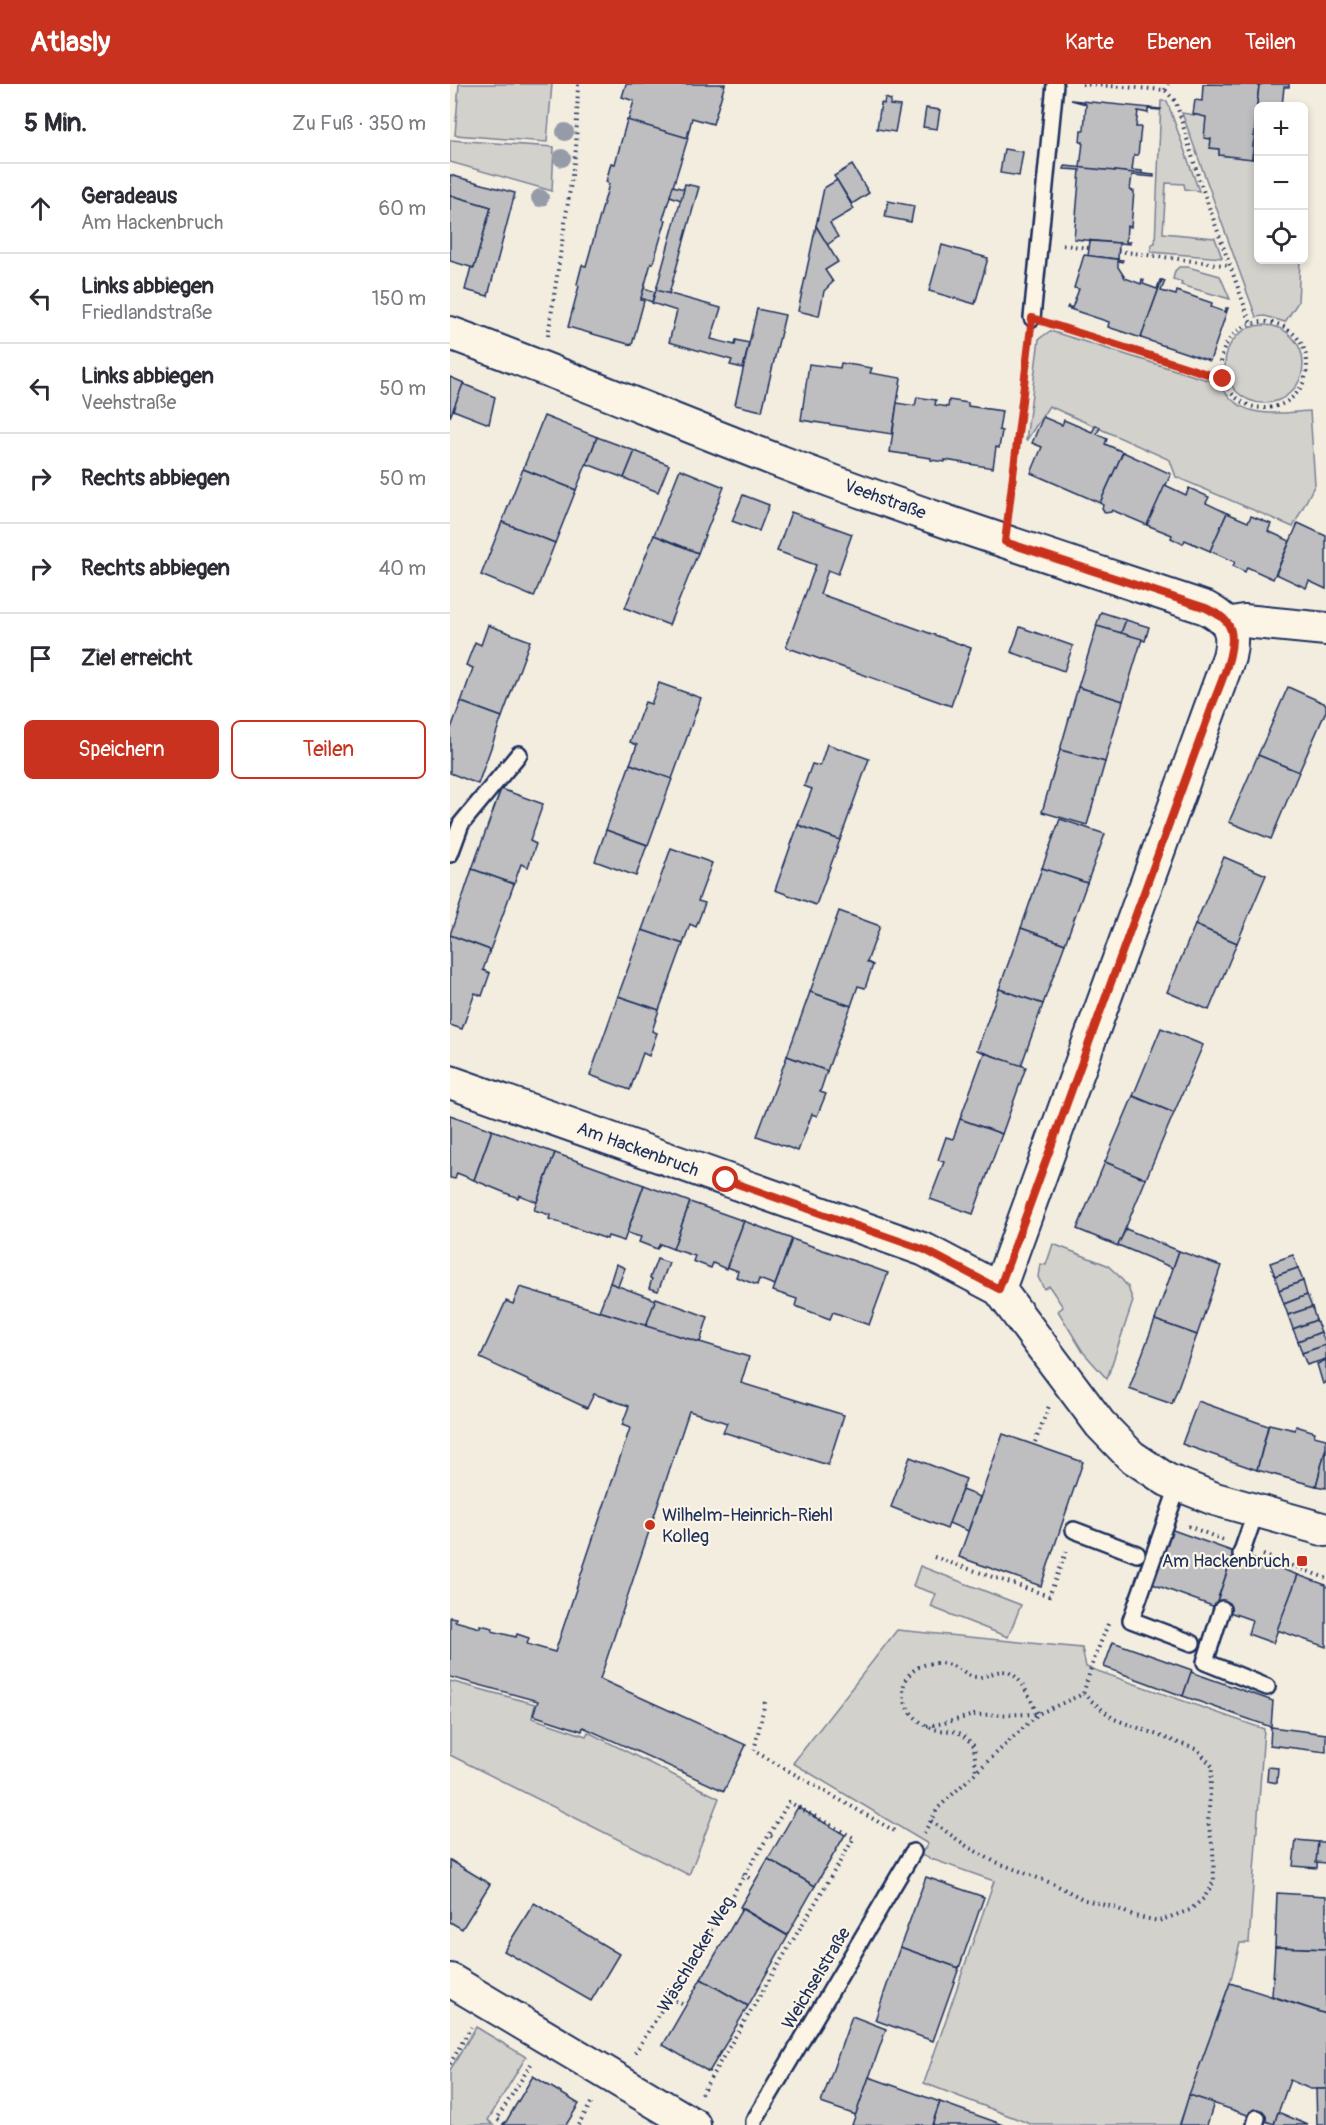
<!DOCTYPE html>
<html lang="de">
<meta charset="utf-8">
<style>
:root{--surface:#fff;--page:#f2f2f3;--text:#2b2b33;--muted:#7c7c81;--line:#e1e1e2;--accent:#c8321e}
body{margin:0;font-family:Pangolin,sans-serif;background:var(--page);color:var(--text)}
.controls{position:absolute;right:18px;top:18px;display:grid;overflow:hidden;border-radius:9px;box-shadow:0 3px 9px #0003}
.controls button{width:54px;height:54px;display:grid;place-items:center;padding:0;border:0;border-bottom:2px solid var(--line);background:var(--surface);color:var(--text);font:30px sans-serif}
.stop{position:absolute;width:18px;height:18px;margin:-14px;border:4px solid #c8321e;border-radius:50%;background:#fff}
.stop.end{background:#c8321e;border-color:#fff;box-shadow:0 2px 6px #0008}
.list{margin:0;padding:0;list-style:none}
h2{display:flex;justify-content:space-between;align-items:center;height:78px;margin:0;padding:0 24px;font-size:26px}
h2 small{font-size:20px;font-weight:400;color:var(--muted)}
.list li{display:grid;grid-template-columns:39px 1fr auto;gap:18px;align-items:center;box-sizing:border-box;height:90px;padding:0 24px;border-top:2px solid var(--line)}
.list b{display:block;font-size:22px;white-space:nowrap}
.list p{margin:0;font-size:20px;white-space:nowrap;color:var(--muted)}
.list em{font-size:20px;font-style:normal;color:var(--muted)}
.actions{display:flex;gap:12px;padding:18px 24px}
.actions a{flex:1;padding:14px 0;border:2px solid var(--accent);border-radius:9px;text-align:center;font-size:21px;color:var(--accent)}
.actions .main{background:var(--accent);color:#fff}
.icon{flex:none;width:33px;height:33px;fill:none;stroke:currentColor;stroke-width:2;stroke-linecap:round;stroke-linejoin:round}
.map{position:relative;flex:none;width:876px;height:2041px;overflow:hidden}
header{display:flex;align-items:center;gap:36px;box-sizing:border-box;height:84px;padding:0 30px;background:var(--accent);color:#fff}
header strong{font-size:28px}
nav{display:flex;gap:33px;margin-inline-start:auto;font-size:21px}
main{display:flex}
aside{flex:1;background:var(--surface)}
.map>svg:first-child{display:block}
.green{fill:#d3d1cc;stroke:#778095;stroke-width:1.5}
.building{fill:#bebec0;stroke:#1b2f5e;stroke-width:1.5}
.lines{fill:none;stroke-linecap:round;stroke-linejoin:round}
.service-casing{stroke:#1b2f5e;stroke-width:20}
.minor-casing{stroke:#1b2f5e;stroke-width:36}
.path{stroke:#1b2f5e;stroke-width:4;stroke-dasharray:1.5 4.5;stroke-linecap:butt}
.service{stroke:#fcf5e5;stroke-width:15}
.minor{stroke:#fcf5e5;stroke-width:32}
.tree{fill:#969ba8}
.route{stroke:#c8321e;stroke-width:8}
.poi-dot{fill:#c8321e;stroke:#fcf5e5;stroke-width:2}
.labels{text-anchor:middle;stroke-width:4.5;stroke-linejoin:round;paint-order:stroke}
.street-label{font-size:18px;fill:#1b2f5e;stroke:#fcf5e5}
.poi-label{font-size:18px;fill:#1b2f5e;stroke:#fcf5e5;text-anchor:start}
</style>
<header>
<strong>Atlasly</strong>
<nav><a>Karte</a><a>Ebenen</a><a>Teilen</a></nav>
</header>
<main>
<aside>
<h2>5 Min.<small>Zu Fuß · 350 m</small></h2>
<ul class="list">
<li><svg class="icon" aria-label="ahead" viewBox="0 0 24 24"><path d="M12 20V5M6 11l6-6 6 6"/></svg><div><b>Geradeaus</b><p>Am Hackenbruch</p></div><em>60 m</em></li>
<li><svg class="icon" aria-label="left" viewBox="0 0 24 24"><path d="M17 20v-9H6M10 6l-5 5 5 5"/></svg><div><b>Links abbiegen</b><p>Friedlandstraße</p></div><em>150 m</em></li>
<li><svg class="icon" aria-label="left" viewBox="0 0 24 24"><path d="M17 20v-9H6M10 6l-5 5 5 5"/></svg><div><b>Links abbiegen</b><p>Veehstraße</p></div><em>50 m</em></li>
<li><svg class="icon" aria-label="right" viewBox="0 0 24 24"><path d="M7 20v-9h11M14 6l5 5-5 5"/></svg><div><b>Rechts abbiegen</b></div><em>50 m</em></li>
<li><svg class="icon" aria-label="right" viewBox="0 0 24 24"><path d="M7 20v-9h11M14 6l5 5-5 5"/></svg><div><b>Rechts abbiegen</b></div><em>40 m</em></li>
<li><svg class="icon" aria-label="arrive" viewBox="0 0 24 24"><path d="M6 21V4h12l-3 4 3 4H6"/></svg><div><b>Ziel erreicht</b></div></li>
</ul>
<div class="actions"><a class="main">Speichern</a><a>Teilen</a></div>
</aside>
<div class="map">
<svg width="876" height="2041" viewBox="0 0 876 2041">
<rect width="100%" height="100%" fill="#f3ede0"/>
<filter id="ink" filterUnits="userSpaceOnUse"><feTurbulence type="fractalNoise" baseFrequency=".0167" numOctaves="2"/><feDisplacementMap in="SourceGraphic" scale="12" xChannelSelector="R" yChannelSelector="G"/><feConvolveMatrix kernelMatrix="1 2 1 2 8 2 1 2 1" color-interpolation-filters="sRGB"/></filter>
<g filter="url(#ink)">
<g class="green">
<path d="M9,0H102L97,58L5,51Z"/>
<path d="M711,17H717L749,107L735,105L734,100L716,99L713,149L765,154L772,174L701,168L702,160L705,159Z"/>
<path d="M732,29L756,33L761,55L760,64L769,65V71L808,75V176H850L848,218L835,238L815,232L806,233Z"/>
<path d="M0,56L104,63L102,107L0,78Z"/>
<path d="M729,183H738L770,192L780,215L731,201L732,198L723,195L725,187Z"/>
<circle cx="814" cy="280" r="39"/>
<path d="M600,247L770,300C790,337 825,329 860,327L865,400L843,443L726,393L720,376L599,322L576,357L589,255Z"/>
<path d="M603,1160L657,1181L668,1191L678,1203L683,1217L657,1295L633,1268L608,1227L613,1223L599,1202L594,1205L588,1193L590,1180L596,1181Z"/>
<path d="M470,1482L571,1521L558,1553L481,1523L486,1510L463,1502Z"/>
<path d="M447,1546L632,1564L636,1583L814,1645L799,1859H790L780,1899L729,2041H583L474,1999L544,1797L470,1771L478,1760L343,1679Z"/>
<path d="M0,1597L85,1620L82,1634L136,1652L138,1648L269,1714L239,1791L0,1671Z"/>
<path d="M26,1943L76,1973L38,2036L44,2041H0V1986Z"/>
</g>
<g class="building">
<path d="M176,0H275L263,40L242,34L237,54L178,37L184,17L172,13Z"/>
<path d="M753,0L809,1L802,75L769,71V65L760,64L761,55L754,54L756,33L743,30L745,16L752,17Z"/>
<path d="M814,0H839V3H834L832,22H808V75H802L809,1Z"/>
<path d="M435,14L441,16L440,21L450,22L445,48L427,45L431,19L434,20Z"/>
<path d="M621,16L711,25L710,26L698,25V29L688,27L686,43H691L688,71H684L682,86L692,87V90L630,84L633,58H630L631,46H634L636,20Z"/>
<path d="M476,24L490,26L487,45L473,43Z"/>
<path d="M177,36L238,54L213,135L216,136L203,179H201L194,204L191,216L194,217L182,261L118,243L129,202L127,200L132,181L136,182L159,100L156,98L161,79L165,80Z"/>
<path d="M554,65L573,68L569,92L550,89Z"/>
<path d="M402,81L419,109L402,120L384,92Z"/>
<path d="M615,82L704,91V93L682,91L680,106L684,107L681,143L677,142L676,158H680V160L624,155L630,86L614,85Z"/>
<path d="M0,91L65,109L38,212L15,206L21,183L24,184L41,123L0,111Z"/>
<path d="M387,96L404,125L380,139L388,153L377,161L366,142L374,104Z"/>
<path d="M235,100L249,103L219,210L206,206Z"/>
<path d="M223,102L234,105L231,116L220,112Z"/>
<path d="M0,111L41,123L24,184L0,177Z"/>
<path d="M438,117L464,122L461,138L435,133Z"/>
<path d="M366,142L388,178L375,186L383,198L374,207L369,232L348,227Z"/>
<path d="M640,157L669,159L668,175L638,172Z"/>
<path d="M492,161L538,174L525,220L479,207Z"/>
<path d="M634,171L673,176L672,178L668,177V183L675,194L691,200L692,195L694,196L693,200L707,205L710,196H712L691,254L658,243L659,238L617,224L618,222L622,224L629,205L624,204Z"/>
<path d="M712,196L715,197L711,207L726,211L727,207L762,219L761,223L775,228L776,224H778L760,277L691,254Z"/>
<path d="M194,204L205,208L202,218L191,214Z"/>
<path d="M206,206L271,224L261,255L285,261L286,256L299,259L293,284L280,281L282,276L219,258L227,227L202,219Z"/>
<path d="M307,225L335,231L312,327L285,321Z"/>
<path d="M391,279L422,284L420,289L451,294L442,350L351,336L359,280L390,284Z"/>
<path d="M0,293L14,299L0,333Z"/>
<path d="M13,300L45,313L39,340L3,326Z"/>
<path d="M467,313L486,316L485,321L498,323L499,316L518,319V322L552,327L549,346L552,347L549,364L546,363L543,384L495,376V378L481,376V374L440,368L447,319L465,322Z"/>
<path d="M94,332L147,353L126,406L73,385Z"/>
<path d="M593,333L612,341L614,336L642,348L646,341L650,343L647,350L657,355L655,360L673,368L650,419L581,389L592,363L582,359Z"/>
<path d="M147,353L185,367L174,394L137,380Z"/>
<path d="M185,367L219,381L208,408L174,394Z"/>
<path d="M673,368L721,390L697,441L662,426L661,428L655,429L652,424L653,421L650,419Z"/>
<path d="M73,385L126,406L105,459L52,438Z"/>
<path d="M230,385L274,403L248,469L204,451Z"/>
<path d="M715,401L736,411L739,404L759,413L756,419L777,429L760,467L735,456L733,460L721,454L722,451L697,441Z"/>
<path d="M293,411L319,421L309,447L282,437Z"/>
<path d="M341,428L402,450L388,490L378,486L370,510L521,564L501,622L336,563L366,481L327,467Z"/>
<path d="M777,429L798,438L801,432L821,440L818,447L840,457L823,495L797,483L795,488L783,482L785,478L760,467Z"/>
<path d="M52,438L105,459L84,513L31,491Z"/>
<path d="M848,439L876,452V505L859,497L856,504L826,490Z"/>
<path d="M204,451L248,469L219,541L175,524Z"/>
<path d="M651,528L676,536L671,549L646,542Z"/>
<path d="M676,536L699,543L695,557L671,549Z"/>
<path d="M38,541L80,557L52,633L11,618L23,584L16,581L25,558L31,561Z"/>
<path d="M647,542L692,555L673,617L628,603Z"/>
<path d="M570,543L623,562L614,587L561,568Z"/>
<path d="M209,599L251,614L222,695L180,680L187,661L180,658L195,618L201,620Z"/>
<path d="M628,603L673,617L655,678L610,666Z"/>
<path d="M838,603L876,620V627L849,688L808,671Z"/>
<path d="M11,618L52,633L28,700L0,689V647Z"/>
<path d="M377,660L419,675L390,756L348,741L362,705L354,702L362,680L370,682Z"/>
<path d="M610,666L655,678L637,741L592,728Z"/>
<path d="M808,671L849,688L821,755L779,738Z"/>
<path d="M180,680L222,695L198,761L156,746Z"/>
<path d="M51,705L93,720L80,757L86,760L78,783L71,780L64,800L22,785Z"/>
<path d="M610,735L655,750L637,799L592,784Z"/>
<path d="M348,741L390,756L366,821L325,806Z"/>
<path d="M156,746L197,761L186,792L145,777Z"/>
<path d="M221,764L262,779L248,817L255,819L246,843L240,840L233,860L192,846Z"/>
<path d="M774,773L816,791L787,859L745,841Z"/>
<path d="M592,784L637,799L615,860L571,844Z"/>
<path d="M22,785L64,800L40,866L0,851Z"/>
<path d="M389,827L430,842L417,878L423,881L415,904L408,902L401,922L360,908Z"/>
<path d="M745,841L787,859L759,926L717,908Z"/>
<path d="M571,844L615,860L593,920L549,905Z"/>
<path d="M192,846L233,860L209,926L168,912Z"/>
<path d="M0,851L40,866L33,886L40,889L32,912L25,909L12,945L0,941Z"/>
<path d="M549,905L593,920L571,982L527,966Z"/>
<path d="M360,908L401,922L377,987L337,972Z"/>
<path d="M168,912L209,926L202,947L207,949L199,972L193,969L180,1006L140,991Z"/>
<path d="M711,944L753,961L724,1029L683,1012Z"/>
<path d="M534,969L576,983L552,1050L510,1035Z"/>
<path d="M337,972L377,987L370,1008L376,1010L367,1032L362,1030L348,1067L307,1052Z"/>
<path d="M683,1012L724,1029L696,1095L655,1078Z"/>
<path d="M0,1031L42,1046L24,1096L7,1089L5,1095L0,1094Z"/>
<path d="M510,1035L552,1050L523,1130L480,1115L494,1078L488,1076L496,1053L503,1055Z"/>
<path d="M42,1046L105,1069L87,1118L69,1111L68,1114L24,1096Z"/>
<path d="M105,1069L194,1101L174,1157L158,1152L157,1155L99,1135L100,1131L84,1126Z"/>
<path d="M655,1078L696,1095L668,1162L627,1145Z"/>
<path d="M194,1101L240,1118L223,1165L210,1160L207,1165L189,1158L191,1153L177,1149Z"/>
<path d="M240,1118L294,1137L276,1185L263,1179L261,1184L243,1177L245,1172L223,1165Z"/>
<path d="M294,1137L342,1155L325,1201L309,1195L307,1201L286,1193L288,1187L277,1183Z"/>
<path d="M676,1145L729,1167L723,1184L668,1161Z"/>
<path d="M342,1155L438,1189L419,1241L383,1228L380,1235L345,1222L347,1215L323,1207Z"/>
<path d="M729,1167L771,1182L747,1251L705,1236Z"/>
<path d="M843,1171L848,1184L825,1192L820,1179Z"/>
<path d="M207,1175L219,1179L208,1207L199,1204L202,1195L200,1194Z"/>
<path d="M166,1180L175,1184L168,1202L160,1199Z"/>
<path d="M848,1184L853,1197L829,1206L825,1192Z"/>
<path d="M853,1197L857,1211L834,1220L829,1206Z"/>
<path d="M160,1199L206,1216L196,1242L149,1227Z"/>
<path d="M70,1203L299,1273L291,1299L394,1331L378,1381L273,1348L277,1339L239,1327L150,1595L296,1661L274,1707L133,1643L132,1647L83,1631L88,1617L0,1593V1533L6,1534L5,1537L30,1544V1541L43,1544L42,1547L66,1553L67,1550L79,1554L77,1560L105,1568L180,1344L172,1341L179,1322L144,1310L137,1324L30,1274L56,1217L63,1220Z"/>
<path d="M857,1211L862,1223L838,1231L834,1220Z"/>
<path d="M206,1214L258,1233L250,1258L196,1242Z"/>
<path d="M862,1223L866,1236L843,1245L838,1231Z"/>
<path d="M705,1236L747,1251L722,1320L679,1305Z"/>
<path d="M866,1236L871,1248L848,1257L843,1245Z"/>
<path d="M871,1248L876,1261L852,1269L848,1257Z"/>
<path d="M876,1261V1275L857,1281L852,1269Z"/>
<path d="M876,1276V1299L873,1300L867,1280Z"/>
<path d="M748,1317L818,1342L807,1386L732,1360Z"/>
<path d="M819,1340L845,1346L846,1342L865,1348L864,1352L876,1355V1364L866,1402L807,1386Z"/>
<path d="M553,1350L633,1378L591,1502L509,1473Z"/>
<path d="M876,1364V1404L866,1402Z"/>
<path d="M460,1373L516,1395L497,1445L441,1423Z"/>
<path d="M512,1406L530,1413L518,1447L499,1439Z"/>
<path d="M720,1445L784,1468L765,1523L700,1499Z"/>
<path d="M784,1468L848,1491L823,1559L798,1550L802,1536L765,1523Z"/>
<path d="M848,1491L876,1501V1563L827,1546Z"/>
<path d="M663,1558L742,1586L733,1612L654,1583Z"/>
<path d="M741,1588L823,1617L821,1643L733,1612Z"/>
<path d="M821,1643L876,1650V1668L820,1661Z"/>
<path d="M818,1683L828,1684L827,1699L817,1697Z"/>
<path d="M348,1723L395,1751L365,1802L318,1775Z"/>
<path d="M846,1756L868,1758L867,1784L843,1782Z"/>
<path d="M868,1758H876V1779L866,1778Z"/>
<path d="M318,1775L365,1802L337,1851L290,1823Z"/>
<path d="M0,1776L40,1800L12,1845L0,1838Z"/>
<path d="M476,1793L534,1813L509,1884L450,1863Z"/>
<path d="M827,1809L876,1812V1865L825,1863Z"/>
<path d="M84,1819L169,1870L141,1917L54,1867Z"/>
<path d="M292,1825L338,1852L298,1922L251,1895Z"/>
<path d="M450,1863L509,1884L483,1957L425,1936Z"/>
<path d="M825,1863L876,1865V1930L822,1912Z"/>
<path d="M251,1895L298,1922L259,1988L213,1961Z"/>
<path d="M780,1899L876,1930V2005H860L840,1996L824,2040L739,2011Z"/>
<path d="M402,1932L436,1945L406,2031L371,2019Z"/>
<path d="M83,1992L129,2020L116,2041H54Z"/>
<path d="M419,1993L490,2018L482,2041H402Z"/>
<path d="M866,2005H876V2041H867Z"/>
<path d="M739,2011L764,2019L757,2041H730Z"/>
<path d="M490,2018L554,2041H482Z"/>
<path d="M828,2028L858,2041H824Z"/>
</g>
<g class="lines">
<g class="service-casing">
<g id="service">
<path d="M582,234L605,0"/>
<path d="M0,770L11,740L69,670"/>
<path d="M729,1400L681,1536L742,1559"/>
<path d="M624,1446L687,1470"/>
<path d="M791,1470L806,1427"/>
<path d="M772,1525L755,1578L817,1603"/>
<path d="M304,2041V2037L463,1768"/>
<path d="M805,2041L807,2034"/>
</g>
</g>
<g class="minor-casing">
<g id="minor">
<path d="M0,249C110,289 217,334 326,376C467,430 612,476 756,524C780,537 785,546 779,573L549,1205"/>
<path d="M778,540L794,537L876,545"/>
<path d="M0,998L475,1166L549,1205L650,1340L681,1372L717,1396L765,1415L876,1446"/>
<path d="M0,1896L244,2041"/>
</g>
</g>
<g class="path">
<path d="M632,0L715,6L726,18L749,95L801,240"/>
<path d="M715,6L718,0"/>
<path d="M613,161L639,164"/>
<path d="M668,167L781,182"/>
<circle cx="814" cy="281" r="43"/>
<path d="M602,241L773,295"/>
<path d="M98,252L126,65L128,0"/>
<path d="M559,425L580,257"/>
<path d="M585,1358L599,1322"/>
<path d="M738,1442L773,1456"/>
<path d="M813,1471L876,1494"/>
<path d="M484,1473L599,1512L617,1466"/>
<path d="M315,1618L304,1667L448,1749"/>
<path d="M477,1642L494,1639L524,1631L588,1630C581,1618 573,1595 560,1589C546,1583 537,1595 525,1593C519,1593 514,1587 509,1585C492,1575 467,1577 456,1595C451,1605 453,1616 459,1626C465,1635 477,1644 488,1646C496,1647 504,1646 511,1650C516,1653 520,1658 524,1662L526,1687"/>
<path d="M481,1737L518,1763L543,1777L604,1800L635,1816L664,1823L684,1832L709,1837L740,1826L754,1814L764,1797L763,1765L758,1738L762,1682L748,1666L664,1635L633,1610"/>
<path d="M474,1749L488,1724L588,1630L633,1610L643,1578L658,1540"/>
<path d="M293,1790L302,1796"/>
<path d="M220,1914L232,1920"/>
<path d="M185,1969L319,1751L324,1754"/>
<path d="M0,1980L21,1943"/>
<path d="M251,2010L404,1754L339,1718L319,1751"/>
<path d="M54,2040L47,2035L81,1980"/>
<path d="M128,2041L143,2016"/>
</g>
<use href="#service" class="service"/>
<use href="#minor" class="minor"/>
</g>
<g class="tree">
<circle cx="115" cy="48" r="9"/>
<circle cx="112" cy="74" r="9"/>
<circle cx="90" cy="114" r="9"/>
</g>
</g>
<g class="lines" filter="url(#ink)">
<path class="route" d="M276,1096L475,1166L549,1205L761,625C768,604 791,560 778,540C774,532 763,528 756,524L555,458L582,234L773,295"/>
</g>
<g class="poi-dot">
<circle cx="200" cy="1441" r="6"/>
<rect x="846" y="1471" width="12" height="12" rx="3"/>
</g>
<g class="labels">
<g class="street-label">
<text transform="translate(435 415) rotate(20)" y="6">Veehstraße</text>
<text transform="translate(188 1065) rotate(20)" y="6">Am Hackenbruch</text>
<text transform="translate(246 1870) rotate(-59)" y="6">Wäschlacker Weg</text>
<text transform="translate(366 1894) rotate(-59)" y="6">Weichselstraße</text>
</g>
<g class="poi-label">
<text x="212" y="1437">Wilhelm-Heinrich-Riehl<tspan x="212" dy="21">Kolleg</tspan></text>
<text x="840" y="1483" text-anchor="end">Am Hackenbruch</text>
</g>
</g>
</svg>
<div class="controls">
<button>+</button>
<button>−</button>
<button><svg class="icon" aria-label="locate" viewBox="0 0 24 24"><circle cx="12" cy="12" r="6"/><path d="M12 2v4M12 18v4M2 12h4M18 12h4"/></svg></button>
</div>
<div class="stop" style="left:276px;top:1096px"></div>
<div class="stop end" style="left:773px;top:295px"></div>
</div>
</main>
